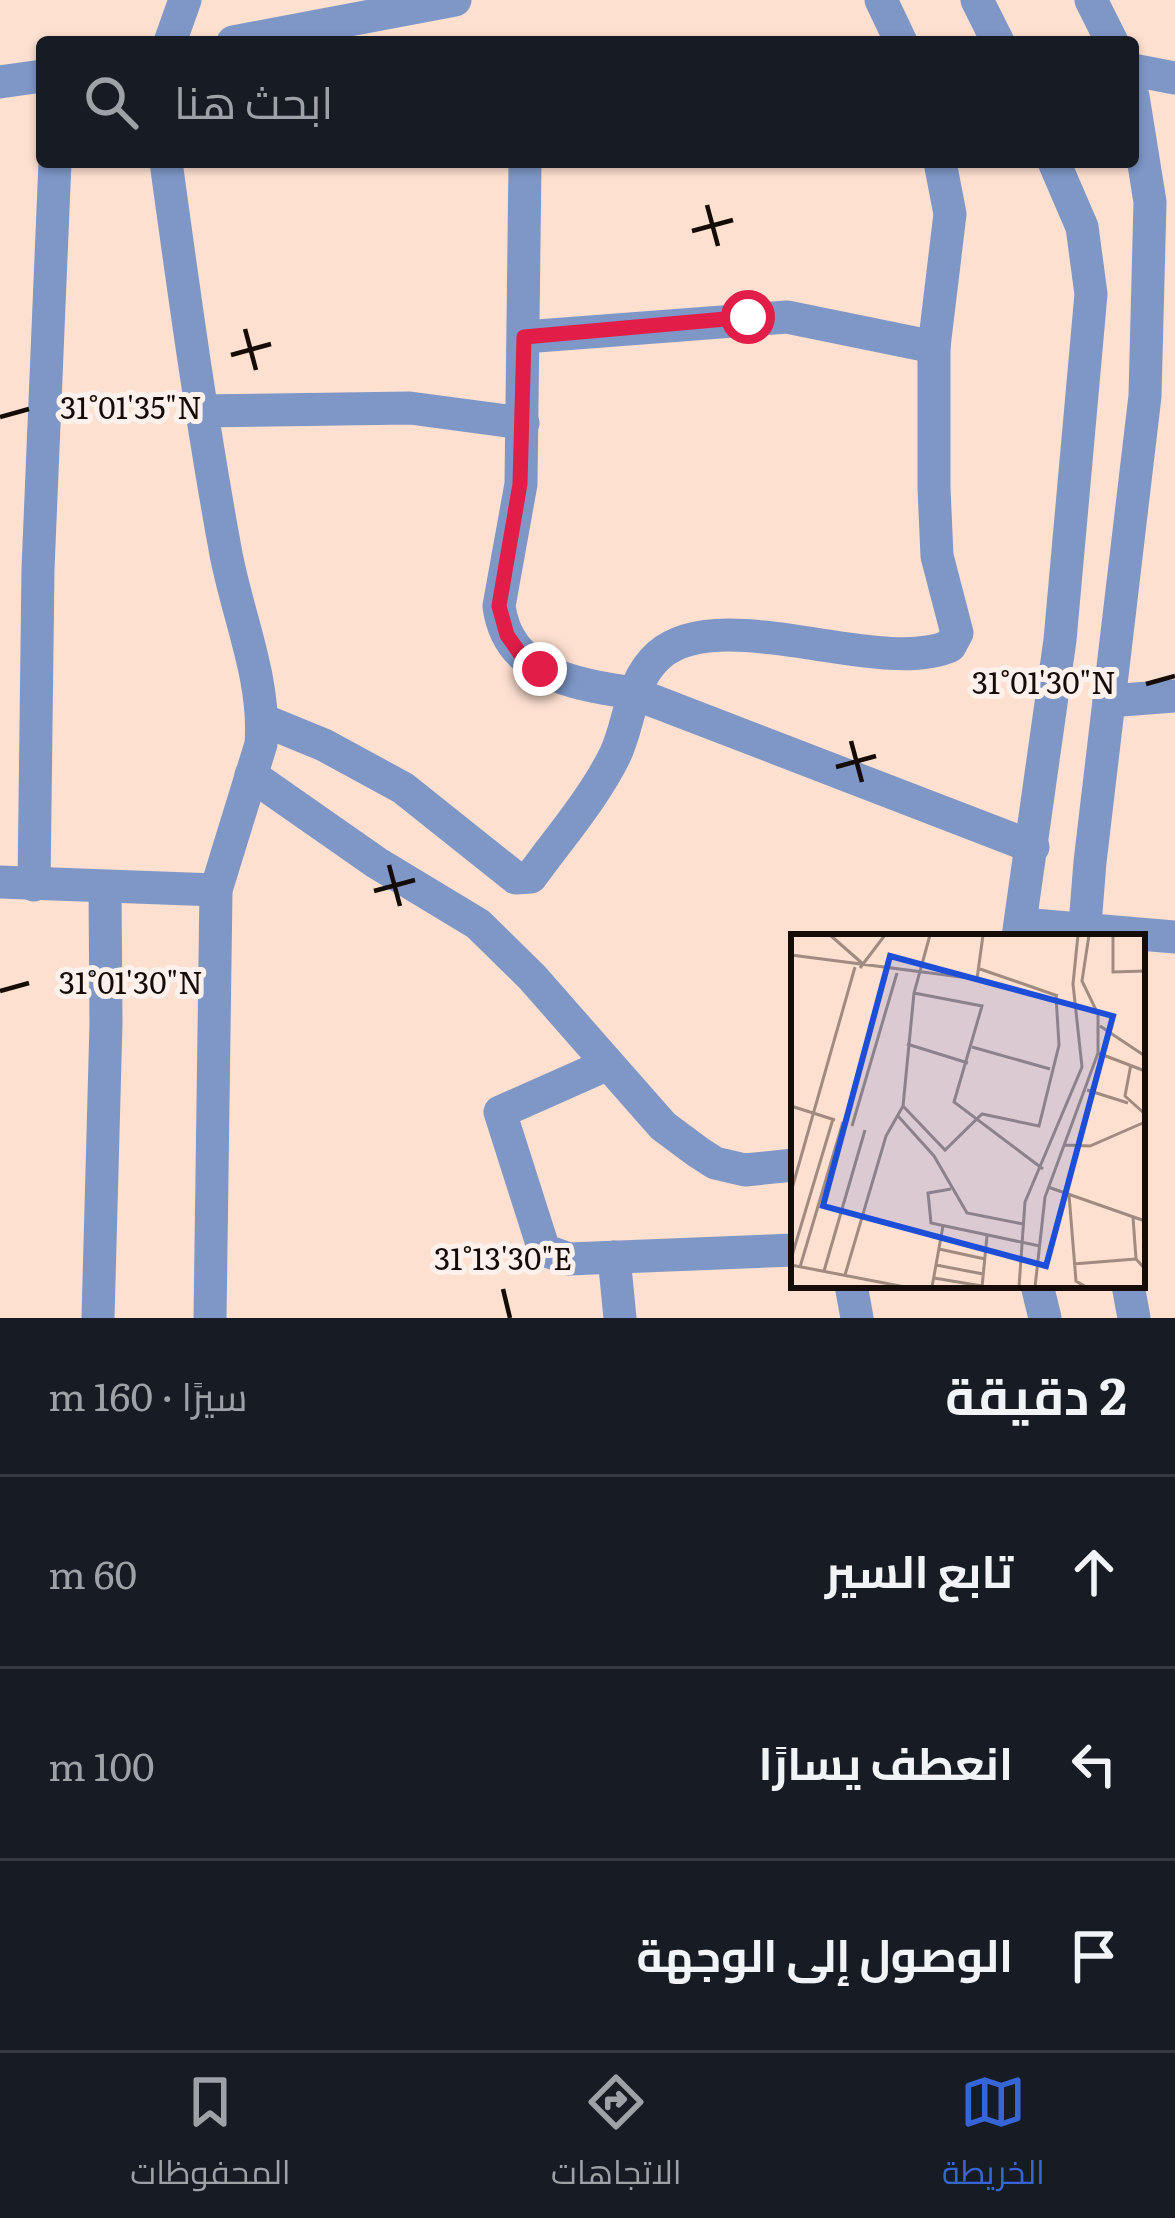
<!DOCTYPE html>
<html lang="ar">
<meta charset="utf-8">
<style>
:root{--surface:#171b24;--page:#242831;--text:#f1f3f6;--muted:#9ea1a6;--line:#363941;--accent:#3666d5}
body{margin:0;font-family:Literata,Cairo,serif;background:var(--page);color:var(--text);direction:rtl}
.stop{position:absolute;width:36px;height:36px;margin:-27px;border:9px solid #e11d48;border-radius:50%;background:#fff}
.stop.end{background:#e11d48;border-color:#fff;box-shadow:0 3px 12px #0008}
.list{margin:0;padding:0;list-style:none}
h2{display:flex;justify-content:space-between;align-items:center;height:156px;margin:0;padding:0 48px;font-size:51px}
h2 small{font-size:39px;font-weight:400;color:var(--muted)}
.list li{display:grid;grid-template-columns:78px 1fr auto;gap:36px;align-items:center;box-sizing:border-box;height:192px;padding:0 48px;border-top:3px solid var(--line)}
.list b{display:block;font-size:45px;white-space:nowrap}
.list em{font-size:39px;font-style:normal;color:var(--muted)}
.icon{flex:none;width:66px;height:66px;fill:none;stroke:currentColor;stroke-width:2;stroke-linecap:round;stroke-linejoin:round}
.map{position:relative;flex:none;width:1175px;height:1318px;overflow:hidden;direction:ltr}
.search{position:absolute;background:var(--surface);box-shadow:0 3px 9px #0004;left:36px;right:36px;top:36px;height:132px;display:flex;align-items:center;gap:30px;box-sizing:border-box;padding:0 42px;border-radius:12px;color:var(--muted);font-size:45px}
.sheet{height:732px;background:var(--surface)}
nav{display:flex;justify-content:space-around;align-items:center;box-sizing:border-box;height:168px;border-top:3px solid var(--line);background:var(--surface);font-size:33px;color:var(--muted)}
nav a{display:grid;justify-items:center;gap:6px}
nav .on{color:var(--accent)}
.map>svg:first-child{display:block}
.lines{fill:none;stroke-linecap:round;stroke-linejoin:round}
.minor{stroke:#7e97c7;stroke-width:33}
.route{stroke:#e11d48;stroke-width:15}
.ticks{fill:none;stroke:#150c07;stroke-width:4.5}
.inset-road{fill:none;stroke:#a08b80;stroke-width:3}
.view{fill:#1d4ed8;fill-opacity:0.15;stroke:#1d4ed8;stroke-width:6}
.inset-edge{fill:none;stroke:#150c07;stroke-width:6}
.ticks-label{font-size:30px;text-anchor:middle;fill:#150c07;stroke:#fdf1eb;stroke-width:10;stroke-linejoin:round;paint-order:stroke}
</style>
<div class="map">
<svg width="1175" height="1318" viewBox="0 0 1175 1318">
<rect width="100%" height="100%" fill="#fde0d0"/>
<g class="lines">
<g class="minor">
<path d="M881,0L901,42"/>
<path d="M977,0L998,42"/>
<path d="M1091,0L1112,42"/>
<path d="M170,42L185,0"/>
<path d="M233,42L455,0"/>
<path d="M1133,70L1175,78"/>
<path d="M0,82L42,76"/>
<path d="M166,162C184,293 202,424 226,554C238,617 266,680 261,744L216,890L210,1318"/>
<path d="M525,162L521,484L499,606C508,675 576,684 633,693L1033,847"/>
<path d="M524,337L787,317L934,347"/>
<path d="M200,411L410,408L523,423"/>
<path d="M1109,701L1175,696"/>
<path d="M263,720L324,745L403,788L516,878L531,877C559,838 594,798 615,755C631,721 629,682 659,655C721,601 878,677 950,646L957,633L937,556L934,488V347L950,214L940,162"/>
<path d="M251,775L377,863L478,924L532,977L663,1126L698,1152L715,1163L745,1170L794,1165"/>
<path d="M0,882L216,890"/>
<path d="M34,885L38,569L55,162"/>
<path d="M1022,924L1175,937"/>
<path d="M1018,937L1060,640L1091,294L1082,227L1054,162"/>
<path d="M1084,937L1090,862L1145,396L1150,202L1133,96"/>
<path d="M606,1065L500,1112L544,1250L569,1259L794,1250"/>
<path d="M614,1257L620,1318"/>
<path d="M851,1285L857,1318"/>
<path d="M1037,1285L1045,1318"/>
<path d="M1128,1285L1134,1318"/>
<path d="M98,1318L106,1023L105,887"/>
</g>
</g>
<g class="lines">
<path class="route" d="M540,669L521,655L507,635L499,606L520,484L524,337L748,317"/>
</g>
<path class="ticks" d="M707,205L718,246M692,231L733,220M245,329L256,370M231,355L271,344M0,417L29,409M1146,684L1175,676M851,741L862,782M836,767L876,756M389,865L400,906M374,891L415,880M0,991L29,983M503,1289L510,1318"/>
<g transform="translate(791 934)">
<rect width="354" height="354" fill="#fde0d0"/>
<path class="inset-road" d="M39,1L72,30M322,1V38L354,37M0,21L186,45L192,1M69,34L94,1M189,35L267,62M123,59L191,72L163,168L252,235M309,92L354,122M116,110L177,129M181,113L259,135M307,119L354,137M340,130L334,162L354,180M296,156L337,169M0,172L44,186M112,172L154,216L191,180L248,192L268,111L265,62M107,182L143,222L176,279L232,290M61,192L106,39M274,211L299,212L354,188M257,253L354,287M160,255L137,259L140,289L249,312M0,258L64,33M278,261L285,347L295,353M342,283L345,325L354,335M148,315L194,325M0,325L42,185M282,330L345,325M0,331L114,353M145,331L192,340M9,333L52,188M33,337L74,196M54,341L95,202L112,172L123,59L139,1M143,344L191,352M141,353L152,292M191,353L196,302M228,353L234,268L291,133L282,50L287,1M244,353L254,263L307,119V80L291,47L298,1"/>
<path class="view" d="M99,22L322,82L255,332L32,272Z"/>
<rect width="354" height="354" class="inset-edge"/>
</g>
<g class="ticks-label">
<text x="131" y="419">31°01'35"N</text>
<text x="1044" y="694">31°01'30"N</text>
<text x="131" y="994">31°01'30"N</text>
<text x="503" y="1270">31°13'30"E</text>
</g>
</svg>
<div class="stop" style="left:748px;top:317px"></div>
<div class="stop end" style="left:540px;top:669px"></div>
<div class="search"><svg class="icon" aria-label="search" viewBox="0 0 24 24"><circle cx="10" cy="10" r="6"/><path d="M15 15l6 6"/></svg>ابحث هنا</div>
</div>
<section class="sheet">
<h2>2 دقيقة<small>سيرًا · 160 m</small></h2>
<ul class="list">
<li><svg class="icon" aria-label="ahead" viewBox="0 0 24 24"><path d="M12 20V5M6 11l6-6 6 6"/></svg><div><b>تابع السير</b></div><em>60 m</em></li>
<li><svg class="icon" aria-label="left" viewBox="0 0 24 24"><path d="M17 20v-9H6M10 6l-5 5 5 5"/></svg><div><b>انعطف يسارًا</b></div><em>100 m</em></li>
<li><svg class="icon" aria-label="arrive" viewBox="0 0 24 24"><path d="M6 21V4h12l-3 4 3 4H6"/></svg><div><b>الوصول إلى الوجهة</b></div></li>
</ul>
</section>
<nav>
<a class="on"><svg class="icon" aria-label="map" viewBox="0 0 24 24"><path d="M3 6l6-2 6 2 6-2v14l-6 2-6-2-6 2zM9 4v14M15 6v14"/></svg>الخريطة</a>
<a><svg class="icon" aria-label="directions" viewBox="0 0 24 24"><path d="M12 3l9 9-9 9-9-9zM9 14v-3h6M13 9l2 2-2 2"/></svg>الاتجاهات</a>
<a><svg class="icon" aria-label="saved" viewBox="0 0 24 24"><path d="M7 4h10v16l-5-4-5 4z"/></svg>المحفوظات</a>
</nav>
